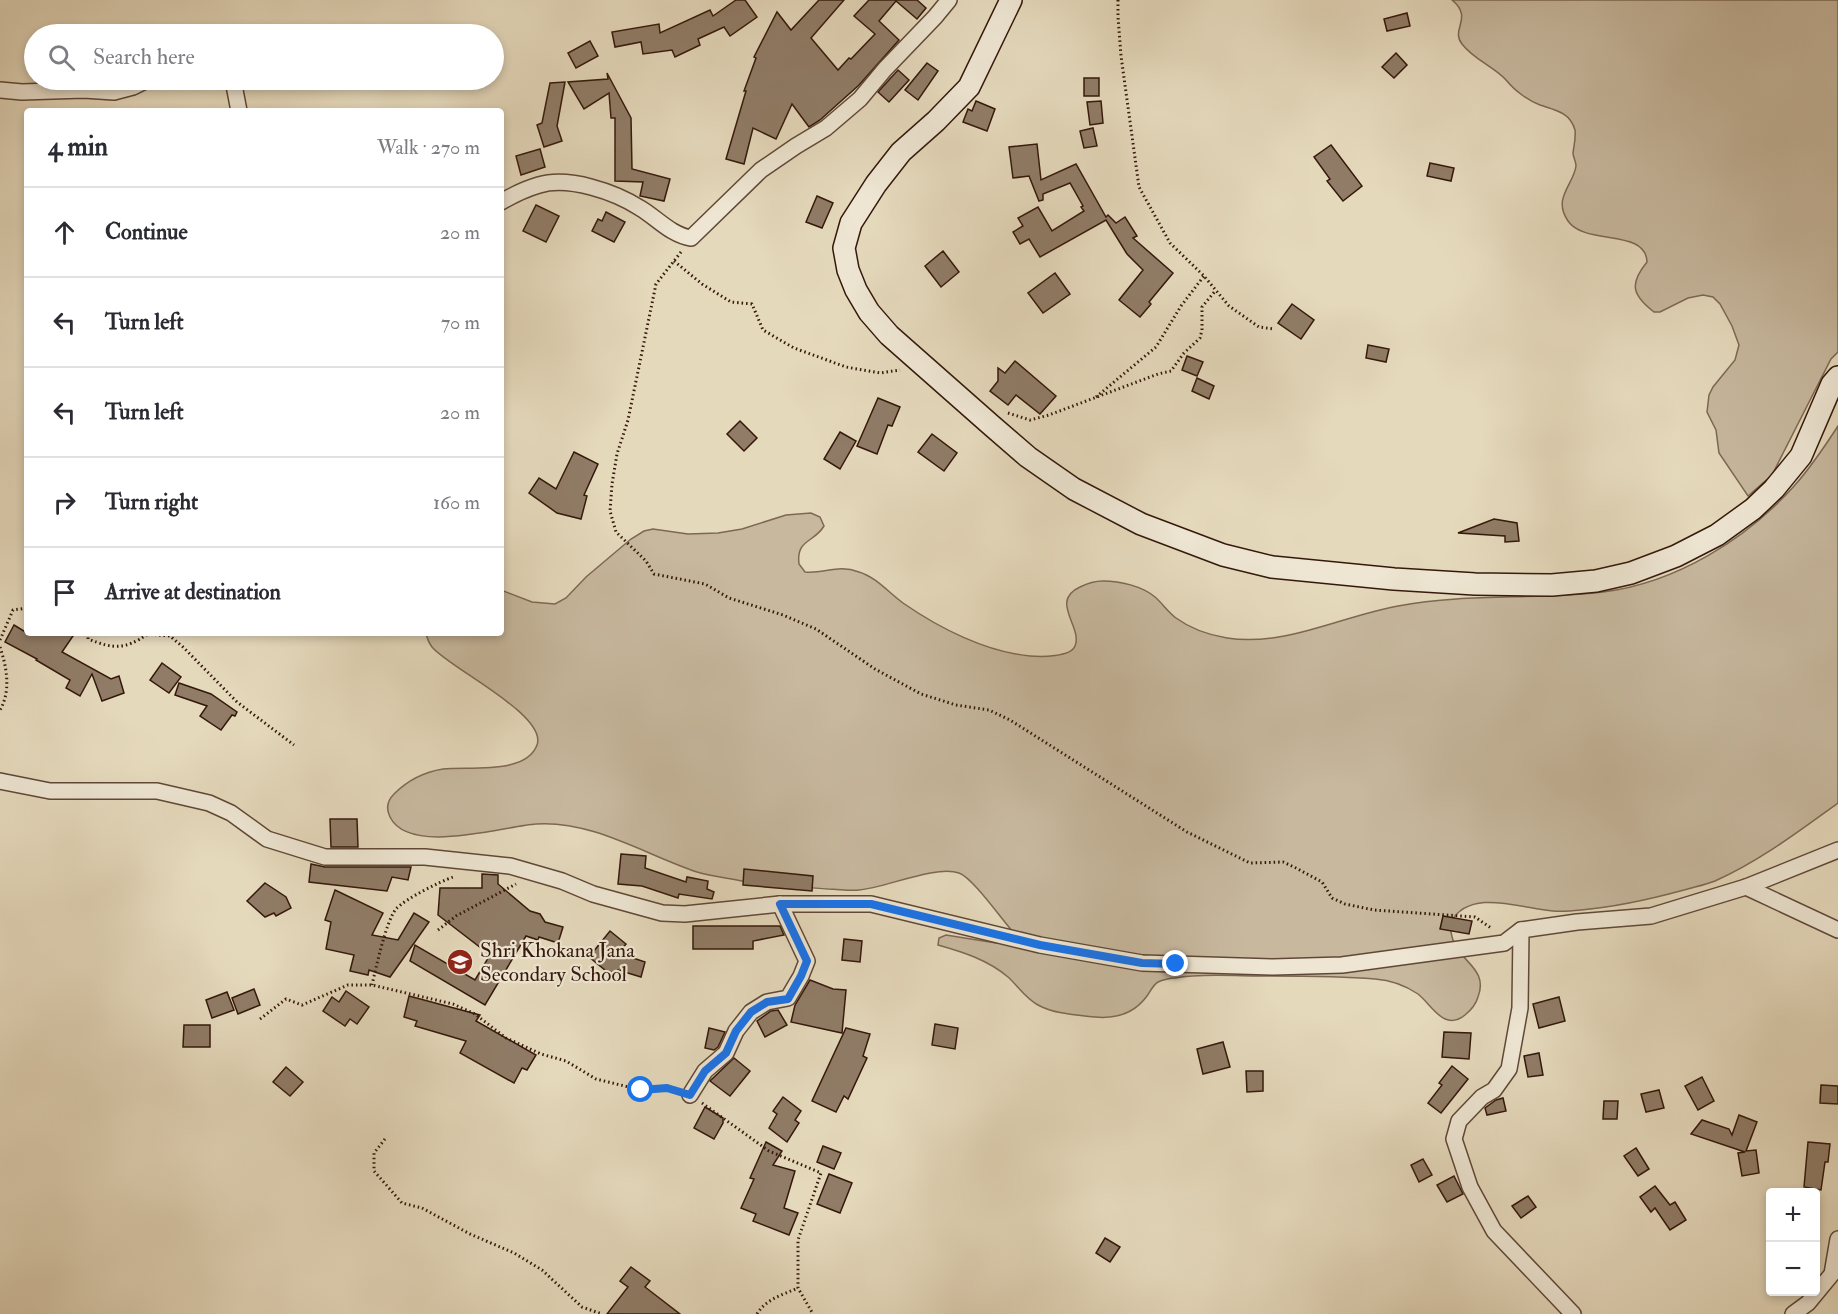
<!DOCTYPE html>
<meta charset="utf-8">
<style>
:root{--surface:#fff;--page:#f2f2f3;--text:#2b2b33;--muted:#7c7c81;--line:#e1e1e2}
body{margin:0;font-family:"IM FELL Double Pica",serif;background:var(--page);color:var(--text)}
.controls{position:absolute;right:18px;bottom:18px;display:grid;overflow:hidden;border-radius:6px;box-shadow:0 3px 9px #0003}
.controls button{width:54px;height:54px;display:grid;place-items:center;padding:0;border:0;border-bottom:2px solid var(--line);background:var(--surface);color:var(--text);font:30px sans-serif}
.stop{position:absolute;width:18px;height:18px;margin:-14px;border:4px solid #1a73e8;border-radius:50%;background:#fff}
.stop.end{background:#1a73e8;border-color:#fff;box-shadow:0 2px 6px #0008}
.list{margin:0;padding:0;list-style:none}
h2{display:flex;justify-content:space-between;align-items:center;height:78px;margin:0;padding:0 24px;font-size:26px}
h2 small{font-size:20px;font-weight:400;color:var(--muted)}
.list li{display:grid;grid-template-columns:39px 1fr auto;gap:18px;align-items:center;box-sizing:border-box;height:90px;padding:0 24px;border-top:2px solid var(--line)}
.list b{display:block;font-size:22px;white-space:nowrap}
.list em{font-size:20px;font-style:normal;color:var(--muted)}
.icon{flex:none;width:33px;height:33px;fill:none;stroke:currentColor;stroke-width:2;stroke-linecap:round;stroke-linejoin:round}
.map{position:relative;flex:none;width:1838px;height:1314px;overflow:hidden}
.search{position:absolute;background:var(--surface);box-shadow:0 3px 9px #0003;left:24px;top:24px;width:480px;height:66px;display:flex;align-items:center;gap:15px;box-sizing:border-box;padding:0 21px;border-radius:33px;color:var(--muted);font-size:22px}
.panel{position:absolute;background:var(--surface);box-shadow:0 3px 9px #0003;left:24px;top:108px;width:480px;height:528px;border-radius:6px}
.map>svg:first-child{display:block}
.green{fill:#c7b89e;stroke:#7e6854;stroke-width:1.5}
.building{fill:#907c67;stroke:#34180b;stroke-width:1.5}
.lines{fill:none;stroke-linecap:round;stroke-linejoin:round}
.street-casing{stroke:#604837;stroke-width:18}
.secondary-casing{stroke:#34180b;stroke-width:24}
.path{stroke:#34180b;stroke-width:3;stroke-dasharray:1.5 3;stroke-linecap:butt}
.street{stroke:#eee6d3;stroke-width:15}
.secondary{stroke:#eee6d3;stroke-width:21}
.route{stroke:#1a73e8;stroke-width:8}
.labels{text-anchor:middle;stroke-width:4.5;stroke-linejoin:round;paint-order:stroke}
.poi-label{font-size:21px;fill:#34180b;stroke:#eee6d3;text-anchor:start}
</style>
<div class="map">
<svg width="1838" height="1314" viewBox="0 0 1838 1314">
<rect width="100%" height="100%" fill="#e5d9bc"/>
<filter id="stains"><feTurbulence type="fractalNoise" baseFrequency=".00333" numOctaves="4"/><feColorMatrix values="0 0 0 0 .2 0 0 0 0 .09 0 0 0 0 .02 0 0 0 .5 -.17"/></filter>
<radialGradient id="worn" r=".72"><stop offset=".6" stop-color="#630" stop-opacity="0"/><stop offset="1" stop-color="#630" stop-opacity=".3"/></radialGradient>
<g class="green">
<path d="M1452,0H1838V352L1831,359L1772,475L1748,496L1719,453L1716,430L1707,412L1709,395L1713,387L1735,360L1739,345L1732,326L1720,304L1713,297L1703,295L1688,298L1660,312H1654C1632,295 1629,284 1647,262C1646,228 1585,246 1568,221C1552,198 1574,184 1576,166C1576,161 1573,157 1573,153C1574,145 1576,138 1575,130C1570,112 1555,110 1540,105C1529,101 1515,91 1507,81C1495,67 1474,60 1462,44C1450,29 1474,18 1452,0Z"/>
<path d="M1838,426V803C1799,831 1760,861 1715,881C1705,885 1694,887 1684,890C1651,899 1615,907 1581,910C1572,911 1562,912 1553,911C1523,909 1470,887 1451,922C1447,961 1491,963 1478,997C1476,1004 1470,1011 1465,1015C1444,1032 1432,1005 1418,994C1406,986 1390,980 1375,979C1336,976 1297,976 1257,976C1231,976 1202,973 1175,978C1171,978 1162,980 1158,982C1153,985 1150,992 1147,996C1134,1014 1116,1019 1095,1017C1077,1015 1054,1014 1038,1005C1025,998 1018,986 1008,977C988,960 963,952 938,945L939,938L946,935L996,943H1008L1014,933C1002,920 973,878 959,873C935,865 885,888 859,890C849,891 838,889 828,889C800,887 770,885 742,881C727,878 711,876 697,872C646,855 592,820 536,824C505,826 409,856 390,817C386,809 387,801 394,794C407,781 424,772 443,769C468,766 526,775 537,745C548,715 449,668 432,647C429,643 427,638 426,633H501V590L532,602L555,604L566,598L586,577L631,539L644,531L653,529L688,534L718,533L742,529L786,515L811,513L820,517L824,526C814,543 796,539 799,564L805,572C824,574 838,564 859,572C876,577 889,593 903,603C939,628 986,652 1030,656C1041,657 1071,657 1075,646C1083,627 1049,601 1080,587C1088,583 1095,581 1103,581C1120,581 1142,586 1155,597C1162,603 1168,612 1176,618C1191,629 1209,635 1227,638C1285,647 1342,616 1398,606C1466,593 1535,600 1603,592C1676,583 1747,539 1795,485C1811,467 1825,446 1838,426Z"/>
</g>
<g class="building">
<path d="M736,0H745L757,17L730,36L724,27L698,39L700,45L675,57L672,50L643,54L641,42L615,47L612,32L659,24L660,33L710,10L713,16Z"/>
<path d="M819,0H844L811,38L838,70L849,58L851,59L875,34L854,16L869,0H917L926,8L917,19L896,1L879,21L899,40L859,85L820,120L809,127L792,104L776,139L753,128L744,164L726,159L746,91H744L756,58L754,57L777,12L791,30Z"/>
<path d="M1407,13L1410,26L1387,31L1384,19Z"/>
<path d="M590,41L598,56L576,68L568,53Z"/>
<path d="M1396,53L1407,65L1394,78L1382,67Z"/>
<path d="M927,63L938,71L918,100L905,90Z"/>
<path d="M898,70L909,80L889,102L878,92Z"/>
<path d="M607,73L631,118L632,169L670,179L664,201L640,196L643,182L615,181V118H611L609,93L584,109L568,82L608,79Z"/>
<rect x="1084" y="78" width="15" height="18"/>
<path d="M565,82L557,126L562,141L544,147L537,125L542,123L550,83Z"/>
<path d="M976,101L995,109L987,131L963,122L968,109L972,111Z"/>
<path d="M1101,101L1103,123L1090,125L1087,102Z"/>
<path d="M1093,128L1097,146L1084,148L1080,131Z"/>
<path d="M1037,144L1041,180L1076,164L1106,217L1108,215L1116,223L1125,217L1137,236L1133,238L1173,273L1149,302L1151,304L1140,317L1119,300L1143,270L1127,254L1106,220L1040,257L1029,239L1020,244L1013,232L1023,226L1018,218L1038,207L1052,231L1084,211L1081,207L1083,206L1070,183L1043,194V200L1039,201L1029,176L1013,178L1009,147Z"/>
<path d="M1331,145L1362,186L1343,201L1327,181L1330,179L1314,157Z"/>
<path d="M540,149L545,167L521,175L516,156Z"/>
<path d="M1430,163L1454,168L1451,181L1427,176Z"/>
<path d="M817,196L833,203L822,228L806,222Z"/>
<path d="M536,205L559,216L546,242L523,231Z"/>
<path d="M606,212L625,222L614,242L592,231L598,219L602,221Z"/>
<path d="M943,251L959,272L941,287L925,266Z"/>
<path d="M1055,273L1070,294L1043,313L1028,293Z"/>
<path d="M1292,304L1314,320L1301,339L1278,323Z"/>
<path d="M1368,345L1389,349L1386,362L1366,358Z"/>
<path d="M1187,356L1203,362L1197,376L1182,370Z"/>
<path d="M1015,361L1056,396L1040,414L1016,395L1008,405L990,391L998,381V368L1005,373Z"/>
<path d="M1197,378L1214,386L1209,399L1192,391Z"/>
<path d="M878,398L900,407L892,426L888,425L877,454L857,446Z"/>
<path d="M740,421L757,438L744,451L727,434Z"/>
<path d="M840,432L856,441L840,469L824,459Z"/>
<path d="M932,434L957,453L944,471L918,452Z"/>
<path d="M574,452L598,464L584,495L587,496L581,519L557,513L529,493L539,478L556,489Z"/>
<path d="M1494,519L1517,523L1519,541L1505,542V536L1458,533Z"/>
<path d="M14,625L27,633H75L62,652L111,679L119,676L124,693L102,701L92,674L80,696L66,688L70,680L36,660L37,659L5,642Z"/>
<path d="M162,663L181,677L169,693L150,680Z"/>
<path d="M179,683L211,694L237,712L235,716L232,715L221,730L200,716L207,706L175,695Z"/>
<path d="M330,819H357L358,847H331Z"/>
<path d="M621,854L646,856L645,868L686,882L687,877L708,881L707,889L714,892L712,899L679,894L678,898L642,886L618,884Z"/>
<path d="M311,864L325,867H411L408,880L392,877L387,891L309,882Z"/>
<path d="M744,869L813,876L812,891L743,885Z"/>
<path d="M482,874L498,875V884L530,911L540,914L545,922L563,927L558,943L539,937L538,940L526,936L485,1005L410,961L415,945L475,980L490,955L438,915L440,888H482Z"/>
<path d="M265,883L286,897L291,908L276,916L274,913L265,917L247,901Z"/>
<path d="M335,890L383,913L372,935L398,940L414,913L429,922L390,977L369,970L368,975L350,971L354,955L326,949L331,922L325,920Z"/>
<path d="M1443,916L1472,921L1469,934L1440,929Z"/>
<path d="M693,926H780L784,935L753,941V949H693Z"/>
<path d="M610,931L626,944L618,953L645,962L641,977L618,970L617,974L605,970L589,957Z"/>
<path d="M844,939L862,941L860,962L842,960Z"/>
<path d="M810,980L833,989L846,990L842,1033L791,1022L795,1005Z"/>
<path d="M254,989L260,1005L238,1014L232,998Z"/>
<path d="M346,991L369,1007L357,1024L350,1019L345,1026L323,1011L332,997L339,1002Z"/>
<path d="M227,992L234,1010L212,1018L206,1000Z"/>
<path d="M409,996L480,1015L476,1021L536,1055L527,1070L522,1068L514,1083L460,1053L466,1041L415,1026L417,1021L404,1017Z"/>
<path d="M1559,997L1565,1021L1539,1028L1533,1004Z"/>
<path d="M778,1010L787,1025L765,1037L757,1021L771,1011Z"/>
<path d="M935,1024L958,1028L955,1049L932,1045Z"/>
<path d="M184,1025H210V1047H183Z"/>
<path d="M709,1028L725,1032L718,1047L714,1050L705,1048Z"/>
<path d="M846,1028L870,1034L863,1056L867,1058L848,1099L844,1096L836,1112L812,1101Z"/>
<path d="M1444,1032L1471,1033L1469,1059L1442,1057Z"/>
<path d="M1223,1042L1230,1067L1203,1074L1197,1049Z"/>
<path d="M1539,1053L1543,1075L1528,1077L1524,1056Z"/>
<path d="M734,1058L750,1071L730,1096L710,1081Z"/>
<path d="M1452,1066L1468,1079L1441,1113L1428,1103L1442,1085L1439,1083Z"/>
<path d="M286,1067L303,1082L290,1096L273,1082Z"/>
<path d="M1246,1071H1263V1091L1247,1092Z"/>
<path d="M1702,1077L1714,1101L1698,1110L1685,1086Z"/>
<path d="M1821,1085L1838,1086V1104L1820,1103Z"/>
<path d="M1659,1090L1664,1108L1646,1112L1641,1094Z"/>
<path d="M783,1097L801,1111L795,1120L799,1123L787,1142L769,1128L777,1114L773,1111Z"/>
<path d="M1503,1098L1506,1111L1487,1115L1485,1108L1496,1100Z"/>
<path d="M1604,1101H1618L1617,1119H1603Z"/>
<path d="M705,1107L723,1118V1123L714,1139L694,1128Z"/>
<path d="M1739,1115L1757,1122L1746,1151L1756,1150L1759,1173L1742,1176L1738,1153L1745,1152L1691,1134L1702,1120L1729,1129L1732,1135Z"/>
<path d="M766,1142L782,1151L773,1165L795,1171L784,1208L798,1213L789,1235L753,1221L756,1214L741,1208L754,1179L750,1178Z"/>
<path d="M1808,1142L1830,1144L1828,1162H1825L1821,1190L1804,1187Z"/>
<path d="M823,1146L841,1153L834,1169L817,1162Z"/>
<path d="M1636,1148L1649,1169L1638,1176L1624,1156Z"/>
<path d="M1423,1159L1432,1175L1419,1182L1411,1165Z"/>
<path d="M829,1174L852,1183L840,1213L817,1204Z"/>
<path d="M1454,1176L1463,1194L1447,1202L1437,1185Z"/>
<path d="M1655,1186L1670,1205L1675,1202L1686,1220L1670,1230L1655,1208L1651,1212L1640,1197Z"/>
<path d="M1528,1196L1536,1207L1521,1218L1512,1206Z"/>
<path d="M1105,1238L1120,1247L1110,1262L1096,1253Z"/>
<path d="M631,1267L650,1281L645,1287L680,1314H607L628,1287L620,1281Z"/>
</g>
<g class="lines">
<g class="street-casing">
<g id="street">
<path d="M156,80L169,81L179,80"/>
<path d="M233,80L239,111"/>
<path d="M0,90L22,92L84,90L114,92L133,87L147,80"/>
<path d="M501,202C513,195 525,189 539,185C569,176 615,192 640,208C657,218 671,235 691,238L761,170L796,146L826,128L860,99L885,69L935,17L949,0"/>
<path d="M0,781L50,791H157L209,803L231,813L267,839L325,857H425L510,866L562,881L593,894L662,913L685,914L780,904H871L1040,945L1142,963L1273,967L1342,965L1504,943L1521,930L1577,922L1651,916L1746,887L1838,850"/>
<path d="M1746,887L1838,930"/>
<path d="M1521,930L1520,1008L1509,1069L1494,1090L1482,1097L1459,1121L1454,1139L1470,1187L1494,1231L1573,1314"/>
<path d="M690,1095L705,1071L726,1053L736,1031L751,1012L767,1002L788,998L801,976L807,961L780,904"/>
<path d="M1793,1314L1808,1303L1832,1274L1838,1239"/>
</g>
</g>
<g class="secondary-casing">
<path id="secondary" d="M1011,0L969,87L936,121L901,152L876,184L851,223L844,248L848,270L856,290L869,312L889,335L991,425L1028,457L1074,489L1141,524L1223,555L1272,567L1394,579L1475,584L1552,585L1596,581L1631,573L1676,556L1717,535L1753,509L1774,489L1801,456L1832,384L1838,377"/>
</g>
<g class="path">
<path d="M1118,0V17L1121,56L1139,187L1170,243L1204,276L1229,306L1259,327L1274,329"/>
<path d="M681,252L656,284L628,420L617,454L612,484L610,511L616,532L646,561L654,574L705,584L729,598L783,615L816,629L875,669L921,694L956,705L989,710L1010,720L1187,832L1250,863L1283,862L1296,868L1322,882L1332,898L1345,904L1374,910L1475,917L1491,928"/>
<path d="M674,261L702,284L731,302L752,304L763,330L794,348L846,367L880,373L900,370"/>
<path d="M1096,397L1156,347L1181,306L1204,276"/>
<path d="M1008,413L1030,420L1049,415L1158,374L1171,371L1184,353L1200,338L1202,330V307L1216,290"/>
<path d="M88,633V639C114,649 124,650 148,634L170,636L183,647L237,702L294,745"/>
<path d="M0,640L13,610L27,608"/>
<path d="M0,647C7,668 11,691 0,710"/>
<path d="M438,930L456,916L516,884"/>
<path d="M372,985C376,968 386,921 396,909C405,899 439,882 453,877"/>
<path d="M260,1019L286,999L302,1005L348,985H372L453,1004L475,1014L506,1038L541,1054L566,1061L596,1079L641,1090L667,1088L675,1091"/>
<path d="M702,1103L769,1151L821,1173L798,1240V1288L813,1314"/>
<path d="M385,1139L374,1153V1171L402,1203L422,1208L470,1234L514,1253L542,1270L582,1307L602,1314"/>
<path d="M757,1314C766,1299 782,1295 798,1288"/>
</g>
<use href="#street" class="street"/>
<use href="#secondary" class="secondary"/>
</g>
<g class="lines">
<path class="route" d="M641,1090L667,1088L690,1095L705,1071L726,1053L736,1031L751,1012L767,1002L788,999L801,976L807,961L780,904H871L1040,945L1142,963L1176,964"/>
</g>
<defs>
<g id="school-disc" transform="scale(1.35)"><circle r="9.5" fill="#8f2418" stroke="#eee6d3"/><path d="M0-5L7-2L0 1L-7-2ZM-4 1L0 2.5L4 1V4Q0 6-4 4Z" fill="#fff"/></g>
</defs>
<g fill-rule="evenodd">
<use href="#school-disc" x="460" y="962"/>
</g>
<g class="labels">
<g class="poi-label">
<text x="480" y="957">Shri Khokana Jana<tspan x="480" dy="24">Secondary School</tspan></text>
</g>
</g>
<rect width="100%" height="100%" filter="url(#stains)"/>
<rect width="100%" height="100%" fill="url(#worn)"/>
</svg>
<div class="controls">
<button>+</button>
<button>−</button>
</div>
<div class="stop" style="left:641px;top:1090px"></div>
<div class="stop end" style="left:1176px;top:964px"></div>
<div class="search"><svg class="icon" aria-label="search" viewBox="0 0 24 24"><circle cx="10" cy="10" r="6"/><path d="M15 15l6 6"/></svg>Search here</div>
<section class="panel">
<h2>4 min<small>Walk · 270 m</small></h2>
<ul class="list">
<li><svg class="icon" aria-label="ahead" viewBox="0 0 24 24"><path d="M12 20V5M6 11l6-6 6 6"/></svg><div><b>Continue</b></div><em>20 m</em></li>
<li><svg class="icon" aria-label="left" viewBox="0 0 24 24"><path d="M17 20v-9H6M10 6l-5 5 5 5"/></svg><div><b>Turn left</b></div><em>70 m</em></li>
<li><svg class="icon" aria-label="left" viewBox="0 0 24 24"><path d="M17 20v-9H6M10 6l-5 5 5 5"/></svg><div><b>Turn left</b></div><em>20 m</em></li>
<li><svg class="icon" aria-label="right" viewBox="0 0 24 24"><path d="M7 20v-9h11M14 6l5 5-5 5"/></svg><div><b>Turn right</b></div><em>160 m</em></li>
<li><svg class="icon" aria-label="arrive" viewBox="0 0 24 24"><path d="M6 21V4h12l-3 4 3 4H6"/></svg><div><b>Arrive at destination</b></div></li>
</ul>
</section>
</div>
